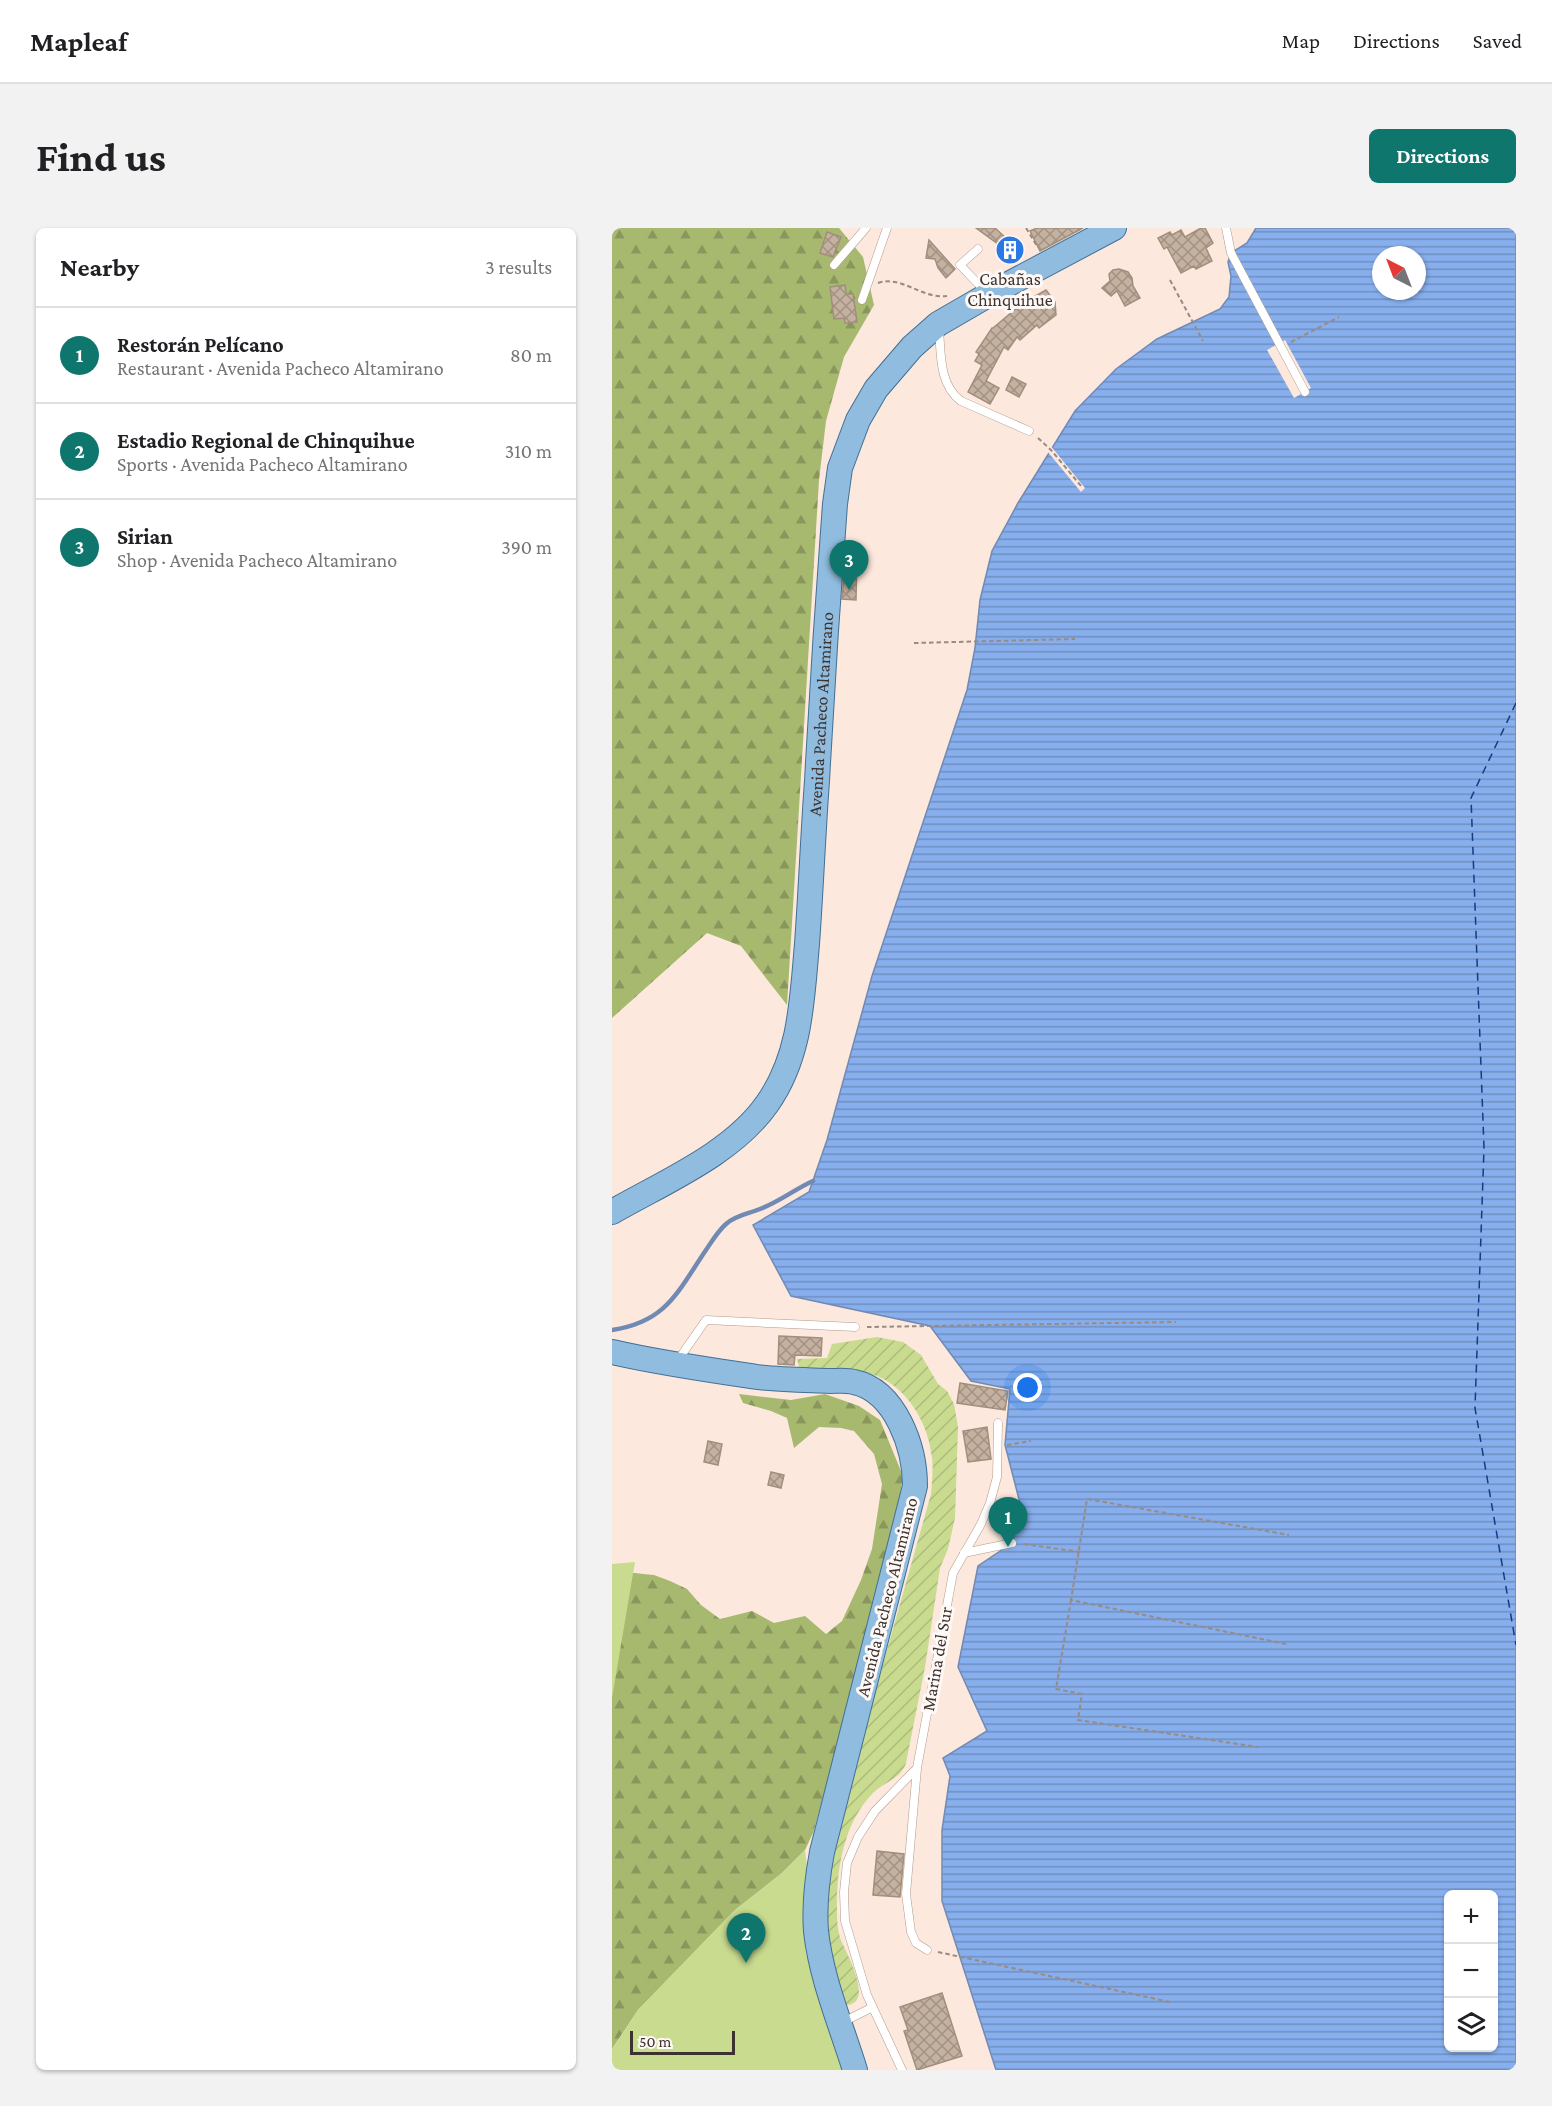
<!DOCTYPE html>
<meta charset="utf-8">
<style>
:root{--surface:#fff;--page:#f2f2f2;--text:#202124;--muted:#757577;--line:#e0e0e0;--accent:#0f766e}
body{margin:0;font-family:"Crimson Pro",serif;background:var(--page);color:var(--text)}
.controls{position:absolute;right:18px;bottom:18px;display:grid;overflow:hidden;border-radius:9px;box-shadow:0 2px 4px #0004}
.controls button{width:54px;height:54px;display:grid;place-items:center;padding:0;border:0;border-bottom:2px solid var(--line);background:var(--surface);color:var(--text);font:30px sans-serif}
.compass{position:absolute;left:760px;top:18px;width:54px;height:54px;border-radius:50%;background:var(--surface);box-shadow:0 2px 4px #0004;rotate:318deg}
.scale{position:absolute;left:18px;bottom:15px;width:105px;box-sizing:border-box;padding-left:6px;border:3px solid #3d332e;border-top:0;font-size:16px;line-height:21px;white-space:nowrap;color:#3d332e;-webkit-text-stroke:4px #fef8f6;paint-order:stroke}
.you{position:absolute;left:416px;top:1160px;width:21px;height:21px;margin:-15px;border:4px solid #fff;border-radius:50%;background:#1a73e8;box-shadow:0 0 0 9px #1a73e833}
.badge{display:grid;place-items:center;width:39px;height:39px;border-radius:50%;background:var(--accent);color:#fff;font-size:20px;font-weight:700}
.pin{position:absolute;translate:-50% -50px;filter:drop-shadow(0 2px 3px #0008)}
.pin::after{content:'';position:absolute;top:32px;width:21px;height:18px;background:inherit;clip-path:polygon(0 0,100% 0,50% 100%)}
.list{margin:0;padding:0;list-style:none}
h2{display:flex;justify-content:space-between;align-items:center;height:78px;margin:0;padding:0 24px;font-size:26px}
h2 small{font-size:20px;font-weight:400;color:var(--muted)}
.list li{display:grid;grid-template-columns:39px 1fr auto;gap:18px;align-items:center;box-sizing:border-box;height:96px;padding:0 24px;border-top:2px solid var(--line)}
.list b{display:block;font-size:22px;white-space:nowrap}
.list p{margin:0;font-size:20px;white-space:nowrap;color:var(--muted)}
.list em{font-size:20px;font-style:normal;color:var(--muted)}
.icon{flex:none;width:33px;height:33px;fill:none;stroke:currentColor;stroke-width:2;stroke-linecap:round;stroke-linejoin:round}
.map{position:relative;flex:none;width:904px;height:1842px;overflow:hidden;border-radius:9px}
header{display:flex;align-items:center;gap:36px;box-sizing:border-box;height:84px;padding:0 30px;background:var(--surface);border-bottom:2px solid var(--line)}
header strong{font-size:28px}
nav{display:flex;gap:33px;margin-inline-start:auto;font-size:21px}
.intro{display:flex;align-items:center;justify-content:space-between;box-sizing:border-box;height:144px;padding:0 36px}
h1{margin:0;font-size:42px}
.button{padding:15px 27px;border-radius:9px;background:var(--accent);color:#fff;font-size:21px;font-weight:700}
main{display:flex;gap:36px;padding:0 36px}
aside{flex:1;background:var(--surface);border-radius:9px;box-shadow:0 2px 4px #0004}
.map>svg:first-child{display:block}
.forest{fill:url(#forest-firs)}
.garden{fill:url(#garden-furrows)}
.pitch{fill:#c8db8f}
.water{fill:url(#water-rules);stroke:#718ab4;stroke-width:1.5;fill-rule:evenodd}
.pier{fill:#fce8dd}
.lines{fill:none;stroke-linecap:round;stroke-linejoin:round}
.stream{stroke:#718ab4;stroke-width:4.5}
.ferry{stroke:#103e86;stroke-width:1.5;stroke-dasharray:8 6;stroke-linecap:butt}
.building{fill:url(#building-cross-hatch);stroke:#a28e7d;stroke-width:1.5}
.lane-casing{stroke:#b19a8d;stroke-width:9}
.primary-casing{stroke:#426f93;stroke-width:26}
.path{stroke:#998a82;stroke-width:2;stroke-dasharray:4.5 3;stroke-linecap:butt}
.lane{stroke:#fff;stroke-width:8}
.primary{stroke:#8fbcdf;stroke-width:24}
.labels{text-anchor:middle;stroke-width:6;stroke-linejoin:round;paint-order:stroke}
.poi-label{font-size:18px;fill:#3d332e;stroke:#fef8f6}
.street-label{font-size:18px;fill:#3d332e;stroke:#fef8f6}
</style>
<header>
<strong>Mapleaf</strong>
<nav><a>Map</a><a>Directions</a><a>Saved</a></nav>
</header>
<div class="intro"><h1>Find us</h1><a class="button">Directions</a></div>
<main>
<aside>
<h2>Nearby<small>3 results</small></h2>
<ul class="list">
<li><span class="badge">1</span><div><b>Restorán Pelícano</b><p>Restaurant · Avenida Pacheco Altamirano</p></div><em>80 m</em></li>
<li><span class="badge">2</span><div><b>Estadio Regional de Chinquihue</b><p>Sports · Avenida Pacheco Altamirano</p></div><em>310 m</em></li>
<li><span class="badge">3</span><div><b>Sirian</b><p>Shop · Avenida Pacheco Altamirano</p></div><em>390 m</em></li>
</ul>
</aside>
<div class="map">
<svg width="904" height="1842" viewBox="0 0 904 1842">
<defs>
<pattern id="forest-firs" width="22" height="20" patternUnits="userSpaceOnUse" patternTransform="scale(1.5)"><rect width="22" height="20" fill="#a7b96f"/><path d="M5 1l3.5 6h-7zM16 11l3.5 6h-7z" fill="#89975c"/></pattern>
<pattern id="garden-furrows" width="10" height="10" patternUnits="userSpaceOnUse" patternTransform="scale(1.5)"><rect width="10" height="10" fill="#c8db8f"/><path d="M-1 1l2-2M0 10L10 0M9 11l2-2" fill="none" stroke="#adbc7c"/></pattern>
<pattern id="water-rules" width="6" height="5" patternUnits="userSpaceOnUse" patternTransform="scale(1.5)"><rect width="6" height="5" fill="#87afed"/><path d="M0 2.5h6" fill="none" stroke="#708fc0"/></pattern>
<pattern id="building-cross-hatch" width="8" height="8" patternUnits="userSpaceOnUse" patternTransform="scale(1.5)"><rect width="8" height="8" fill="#c5b1a0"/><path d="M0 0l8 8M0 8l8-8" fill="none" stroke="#a19183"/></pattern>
</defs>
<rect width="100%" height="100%" fill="#fce8dd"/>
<g class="forest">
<path d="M0,0H227L251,29L262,77L232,129L214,193L207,252L175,777L129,718L95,705L0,790Z"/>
<path d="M127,1166L179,1172L213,1166L247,1178L268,1192L291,1248L277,1333L201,1605L193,1622L170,1645L123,1682L26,1782L0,1821V1343L42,1347L58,1353L75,1361L89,1377L108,1391L140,1383L162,1395L193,1388L214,1406L230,1393L249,1352L260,1321L270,1256L262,1226L242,1203L229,1200L207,1199L182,1220L175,1190L159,1183L131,1175Z"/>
</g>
<path class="garden" d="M265,1109L291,1114L309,1127L326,1156L335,1163L342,1176L346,1199L343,1290L336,1321L328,1340L313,1439L294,1535C289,1551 272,1554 261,1565C230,1597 224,1645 225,1687C225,1694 226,1702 228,1710C233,1723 264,1776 234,1777L224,1751L211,1691L220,1617L319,1266C320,1252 322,1238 319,1224C315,1194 295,1160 265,1148C246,1141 209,1141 187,1139L185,1131L215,1130L220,1116Z"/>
<g class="pitch">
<path d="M23,1334L0,1470V1336Z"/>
<path d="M193,1622L196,1646L191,1690L194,1726L231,1842H0V1821L26,1782L123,1682L170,1645Z"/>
</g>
<path class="water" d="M644,0H904V1842H384L330,1673V1602L338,1548L331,1530L375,1503L346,1439L366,1338L400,1315L409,1279L393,1217L398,1161L359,1153L318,1098L179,1068L141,997L197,964L215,912L260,748L355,462L363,420L368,372L380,323L406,275L463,183L504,141L545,111L608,81L617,69L619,48L616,34L619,25L635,15ZM769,27H805V63H769ZM837,1666H882V1820H837Z"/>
<g class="pier">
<path d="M673,112L699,160L682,170L655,122Z"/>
<path d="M438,217L473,260L469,264L435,223Z"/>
</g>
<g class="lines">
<path class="stream" d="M0,1102C55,1094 66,1063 94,1022C100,1013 106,1003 114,996C124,987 136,986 148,981C167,974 183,961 201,953"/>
<path class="ferry" d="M904,475L859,570L872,920L863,1180L904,1417"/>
</g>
<g class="building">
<path d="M364,0H383L408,23L400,32L393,29L388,22L390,19Z"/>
<path d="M425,0H471L428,23L418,3Z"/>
<path d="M589,0H593L601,15L594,20L600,33L584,41L582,38L569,45L555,19L552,21L546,10L558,4L560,7L569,2L573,9Z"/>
<path d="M215,4L229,9L221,29L208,25Z"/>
<path d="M317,12L343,41L334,50L326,40L323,31L314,30Z"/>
<path d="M507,41L516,44L520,50L521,58L528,70L513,78L505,63L499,68L490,60L498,53L497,46L501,42Z"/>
<path d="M233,57L234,66H241L245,94L233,95L232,90L222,91L218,59Z"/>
<path d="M434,62L443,74L444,87L427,100L425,97L408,112L405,109L396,122L392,119L374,153L387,160L378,176L356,164L370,137L363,133L367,126L364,124L380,100H381L419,68L420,70Z"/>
<path d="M400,149L414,156L407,169L394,162Z"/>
<path d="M234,325H245L244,372L230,371Z"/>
<path d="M167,1108L210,1110L209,1128L183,1127L182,1137L166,1136Z"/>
<path d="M348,1155L396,1163L393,1182L345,1175Z"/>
<path d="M375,1199L379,1231L356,1234L351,1203Z"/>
<path d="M96,1213L110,1216L106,1237L92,1234Z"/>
<path d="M159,1244L172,1247L169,1260L156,1257Z"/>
<path d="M265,1623L292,1626L288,1669L261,1667Z"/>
<path d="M330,1765L350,1828L305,1842L292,1803L296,1802L288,1779Z"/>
</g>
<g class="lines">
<g class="lane-casing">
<g id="lane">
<path d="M614,0L619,25L693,164"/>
<path d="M366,21L348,37L373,63"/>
<path d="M222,37L254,0"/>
<path d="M250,72L275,0"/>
<path d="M327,101C329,126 327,157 349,173L417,203"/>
<path d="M66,1132L94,1092L243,1099"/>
<path d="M352,1325L400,1315"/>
<path d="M315,1722L304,1715L299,1704L294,1666L305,1540L341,1345L369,1296L378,1275L385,1249L386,1195"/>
<path d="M231,1794L259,1780"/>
<path d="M290,1842L255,1767L233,1693L232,1664L235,1635L246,1609L263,1583L305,1540"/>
</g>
</g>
<g class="primary-casing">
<g id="primary">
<path id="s1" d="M0,984C52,954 120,926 155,876C189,828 190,772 195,716C199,661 201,607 205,553C210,460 216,368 223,276L228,240L246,192L264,161L300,119L326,96L376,67L502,0"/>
<path d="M0,1124C47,1135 97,1142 145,1149C169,1152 194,1152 219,1153C226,1153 234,1152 242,1154C284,1163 303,1220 303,1258L210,1624C205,1651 202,1677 204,1703C209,1750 229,1797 243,1842"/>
</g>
</g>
<g class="path">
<path d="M414,0L425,18"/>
<path d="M558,52L591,113"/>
<path d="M266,55C290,47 309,71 335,68"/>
<path d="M679,114L727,89"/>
<path d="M426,210L439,222L469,258"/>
<path d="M302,415L463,411"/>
<path d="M255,1099L564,1094"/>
<path d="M395,1217L419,1213"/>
<path d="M412,1316L468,1324"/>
<path d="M459,1372L444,1461L470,1466L466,1492L646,1519"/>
<path d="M674,1416L459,1372L475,1271L677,1307"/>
<path d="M326,1724L558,1774"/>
</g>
<use href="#lane" class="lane"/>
<use href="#primary" class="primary"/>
</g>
<defs>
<g id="building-disc" transform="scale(1.5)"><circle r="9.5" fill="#2a78e3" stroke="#fef8f6"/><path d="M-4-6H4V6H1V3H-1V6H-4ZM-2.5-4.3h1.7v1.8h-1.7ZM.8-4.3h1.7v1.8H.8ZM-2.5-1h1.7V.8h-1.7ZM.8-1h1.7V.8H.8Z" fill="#fff"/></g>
</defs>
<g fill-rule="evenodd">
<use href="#building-disc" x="398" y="22"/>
</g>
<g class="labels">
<g class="poi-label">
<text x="398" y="57">Cabañas<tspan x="398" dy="21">Chinquihue</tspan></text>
</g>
<g class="street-label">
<text dy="6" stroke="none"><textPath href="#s1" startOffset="588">Avenida Pacheco Altamirano</textPath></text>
<text transform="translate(275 1369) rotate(-76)" y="6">Avenida Pacheco Altamirano</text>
<text transform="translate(325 1431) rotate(-80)" y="6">Marina del Sur</text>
</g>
</g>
</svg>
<div class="controls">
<button>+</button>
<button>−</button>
<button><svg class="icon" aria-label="layers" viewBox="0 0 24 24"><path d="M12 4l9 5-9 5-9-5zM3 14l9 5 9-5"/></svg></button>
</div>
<svg class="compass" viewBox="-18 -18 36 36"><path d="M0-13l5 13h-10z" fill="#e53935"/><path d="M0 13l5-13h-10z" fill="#757577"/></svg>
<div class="scale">50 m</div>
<div class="you"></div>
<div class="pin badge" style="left:396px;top:1319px">1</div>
<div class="pin badge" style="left:134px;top:1735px">2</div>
<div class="pin badge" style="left:237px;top:362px">3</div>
</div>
</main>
